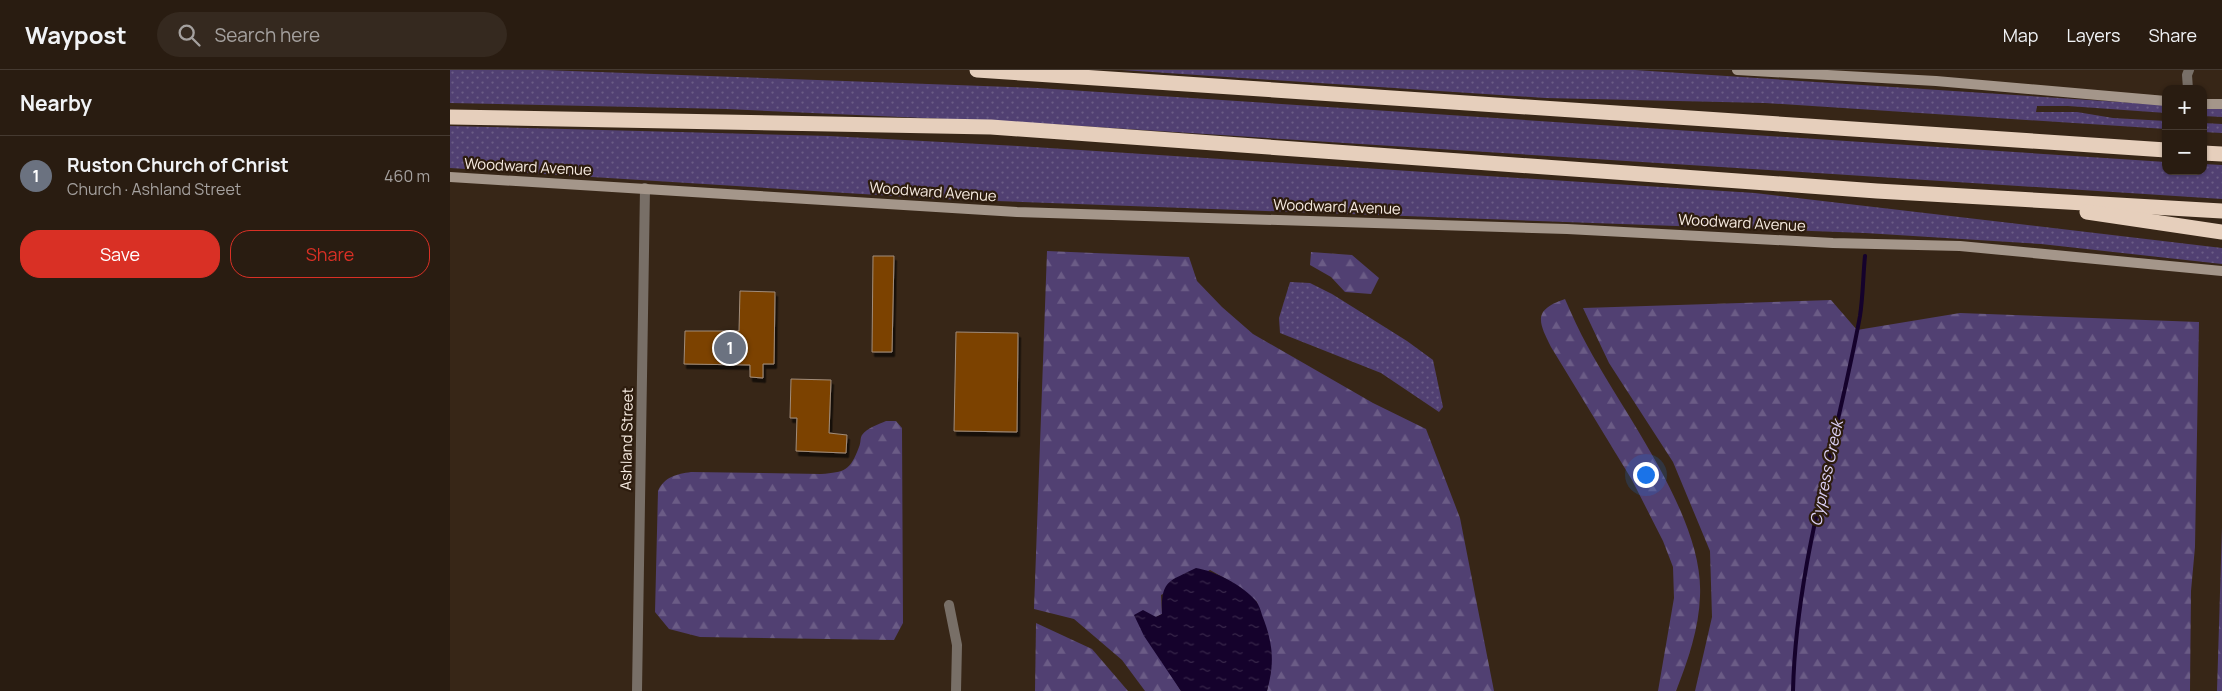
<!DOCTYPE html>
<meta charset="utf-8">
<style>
:root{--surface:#291c11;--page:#35291f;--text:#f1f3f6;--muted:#a5a19f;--line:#453a31;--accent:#d93025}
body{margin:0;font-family:Manrope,sans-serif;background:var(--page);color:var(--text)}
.controls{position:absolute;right:15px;top:15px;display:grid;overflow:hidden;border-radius:10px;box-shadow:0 1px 4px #0004}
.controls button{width:45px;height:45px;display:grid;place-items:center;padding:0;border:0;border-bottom:1px solid var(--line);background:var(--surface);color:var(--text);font:25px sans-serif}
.you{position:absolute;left:1195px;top:404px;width:18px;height:18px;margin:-12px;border:4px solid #fff;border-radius:50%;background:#1a73e8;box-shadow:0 0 0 8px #1a73e833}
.badge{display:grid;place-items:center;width:32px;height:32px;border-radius:50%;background:var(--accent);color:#fff;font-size:16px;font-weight:700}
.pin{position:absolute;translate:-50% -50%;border:2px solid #fff;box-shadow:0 1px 5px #0006}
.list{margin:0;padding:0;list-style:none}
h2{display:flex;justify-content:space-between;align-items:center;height:65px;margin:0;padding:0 20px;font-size:21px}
h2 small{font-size:16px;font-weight:400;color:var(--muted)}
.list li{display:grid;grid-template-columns:32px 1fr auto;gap:15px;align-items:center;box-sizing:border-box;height:80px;padding:0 20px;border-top:1px solid var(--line)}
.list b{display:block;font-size:19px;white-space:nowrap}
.list p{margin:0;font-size:16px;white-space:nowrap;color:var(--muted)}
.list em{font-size:16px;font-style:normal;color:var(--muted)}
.actions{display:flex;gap:10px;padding:15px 20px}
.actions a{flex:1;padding:11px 0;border:1px solid var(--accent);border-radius:20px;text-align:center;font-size:18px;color:var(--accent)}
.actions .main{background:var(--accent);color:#fff}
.icon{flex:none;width:28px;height:28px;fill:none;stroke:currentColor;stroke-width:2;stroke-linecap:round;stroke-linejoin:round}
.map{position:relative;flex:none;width:1772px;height:621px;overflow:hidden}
header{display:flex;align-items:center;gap:30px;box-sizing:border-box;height:70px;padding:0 25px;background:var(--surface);border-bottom:1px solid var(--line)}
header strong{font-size:24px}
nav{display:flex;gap:28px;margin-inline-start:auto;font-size:18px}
.search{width:350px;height:45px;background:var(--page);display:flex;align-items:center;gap:12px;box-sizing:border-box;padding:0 18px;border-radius:28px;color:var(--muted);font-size:19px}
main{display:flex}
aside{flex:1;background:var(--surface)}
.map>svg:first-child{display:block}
.green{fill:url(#green-dots)}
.forest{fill:url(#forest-firs)}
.water{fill:url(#water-ripples)}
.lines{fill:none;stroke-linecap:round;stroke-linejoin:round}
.stream{stroke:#15022c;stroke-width:4}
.building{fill:#7b4300;stroke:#a18c7a;filter:url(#shadow)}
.minor{stroke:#786f67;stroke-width:10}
.secondary{stroke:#a4968a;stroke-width:10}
.motorway{stroke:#e6cfbc;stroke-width:15}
.labels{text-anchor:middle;stroke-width:4.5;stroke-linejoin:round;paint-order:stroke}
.street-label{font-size:15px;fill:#f8ece2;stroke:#2d1c0e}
.water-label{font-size:16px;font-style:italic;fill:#dcd1f7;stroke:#2d1c0e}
</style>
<header>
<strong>Waypost</strong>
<div class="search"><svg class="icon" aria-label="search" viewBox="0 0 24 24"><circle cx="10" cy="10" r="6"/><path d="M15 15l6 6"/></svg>Search here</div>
<nav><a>Map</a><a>Layers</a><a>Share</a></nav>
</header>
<main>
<aside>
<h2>Nearby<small></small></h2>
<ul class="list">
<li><span class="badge" style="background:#6b7280">1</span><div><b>Ruston Church of Christ</b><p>Church · Ashland Street</p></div><em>460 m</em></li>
</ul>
<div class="actions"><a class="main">Save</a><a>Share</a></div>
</aside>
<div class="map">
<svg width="1772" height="621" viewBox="0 0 1772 621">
<defs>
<pattern id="green-dots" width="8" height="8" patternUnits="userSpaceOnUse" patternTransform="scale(1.25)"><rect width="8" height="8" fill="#514072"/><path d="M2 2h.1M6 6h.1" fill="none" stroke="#6b5c86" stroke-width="1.8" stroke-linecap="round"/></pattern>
<pattern id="forest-firs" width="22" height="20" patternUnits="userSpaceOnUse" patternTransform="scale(1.25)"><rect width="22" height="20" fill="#514072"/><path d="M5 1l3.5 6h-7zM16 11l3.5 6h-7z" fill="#6b5c86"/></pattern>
<pattern id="water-ripples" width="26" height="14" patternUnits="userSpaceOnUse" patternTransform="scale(1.25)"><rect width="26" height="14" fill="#15022c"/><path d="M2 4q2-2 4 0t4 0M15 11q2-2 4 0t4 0" fill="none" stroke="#38274a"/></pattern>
<filter id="shadow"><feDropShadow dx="2.5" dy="4.5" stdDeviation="0" flood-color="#0009"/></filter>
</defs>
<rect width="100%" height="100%" fill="#372617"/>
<g class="green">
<path d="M0,0H94L588,18L1716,92V101H1753V94L1772,95V129L583,53L276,39L0,33Z"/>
<path d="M672,0H1185L1716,35V43L1618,36H1587L1586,42H1627L1663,48L1716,51V59L1315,33L1095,28Z"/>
<path d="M1753,37L1772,39V47L1753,46Z"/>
<path d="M1753,53L1772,54V63L1753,62Z"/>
<path d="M0,56L379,66L568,76L1305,123L1772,178V194L1591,174L1415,163L492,129L0,98Z"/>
<path d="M840,212L860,213L882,224L957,271L983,290L993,337L989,342L931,303L830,263L829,248Z"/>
</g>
<g class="forest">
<path d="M597,181L739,187L747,211L772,237L803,264L923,333L976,359L1010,448L1044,621H817L821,600L807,532L783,513L760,500L711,525L712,544L706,547L716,596L731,621H695L672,590L624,549L584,539Z"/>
<path d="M861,182L902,185L929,208L921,224L895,222L881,207L860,195Z"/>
<path d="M1115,229C1122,245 1129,261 1138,277C1174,344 1254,447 1250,526C1249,558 1238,591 1226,621H1208L1224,528L1223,497L1213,471L1182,410L1101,277C1088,251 1083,240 1115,229Z"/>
<path d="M1381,230L1407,260L1510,243L1749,252L1745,477L1741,521L1740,621H1245L1262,547L1260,481L1223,392L1159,293L1133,238Z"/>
<path d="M436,351H446L452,358L453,553L444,570L250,567L219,559L205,542L208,421C214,407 227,404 241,402L371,404C395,402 400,401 409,377C411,373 410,368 412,365C417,358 429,354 436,351Z"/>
<path d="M1772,457V621H1767Z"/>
<path d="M586,553L642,579L678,621H585Z"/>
</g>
<path class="water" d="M746,498C765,501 794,516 806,531C809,535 811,541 812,545C823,572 825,593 817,621H731L694,566L684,545L693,540L706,547L712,544C711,510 718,512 746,498Z"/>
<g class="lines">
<path class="stream" d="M1343,621C1346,494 1387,371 1410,246C1413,227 1413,206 1415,186"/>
</g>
<g class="building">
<path d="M423,186H444L442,282H422Z"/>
<path d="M290,221L325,222L324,294H313V308L300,307V295L234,294L235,261H289Z"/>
<path d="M506,262L568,263L567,362L504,361Z"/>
<path d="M341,309L381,310L379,363L397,365L396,383L346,381L347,348H340Z"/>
</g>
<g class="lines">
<g class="minor">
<path d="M1738,19L1737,5L1739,0"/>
<path d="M499,535L507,575L506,621"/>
<path d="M187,621L195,118"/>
</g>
<g class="secondary">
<path d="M1287,0L1486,11L1716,31"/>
<path d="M1753,34H1772"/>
<path d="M0,107L567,142L1117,159L1383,173L1510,176L1772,201"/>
</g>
<g class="motorway">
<path d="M527,0L1716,80"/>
<path d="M0,47L541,57L1427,121L1772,141"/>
<path d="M1753,83L1772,84"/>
<path d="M1637,142L1772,162"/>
</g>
</g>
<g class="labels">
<g class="street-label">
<text transform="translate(78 97) rotate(3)" y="5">Woodward Avenue</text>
<text transform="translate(483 122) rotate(4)" y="5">Woodward Avenue</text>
<text transform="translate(887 137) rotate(2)" y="5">Woodward Avenue</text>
<text transform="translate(1292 153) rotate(3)" y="5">Woodward Avenue</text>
<text transform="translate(177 369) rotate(-89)" y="5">Ashland Street</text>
</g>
<g class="water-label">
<text transform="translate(1376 403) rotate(-78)" y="6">Cypress Creek</text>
</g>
</g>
</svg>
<div class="controls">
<button>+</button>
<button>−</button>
</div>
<div class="you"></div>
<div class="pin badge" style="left:280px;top:278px;background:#6b7280">1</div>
</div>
</main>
